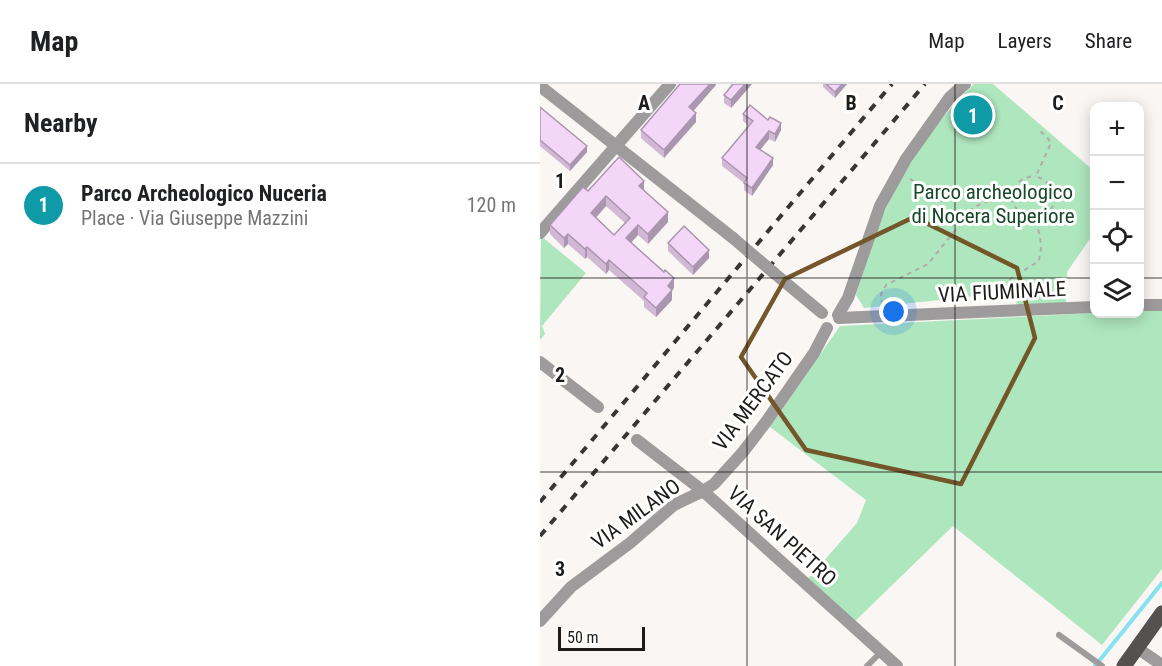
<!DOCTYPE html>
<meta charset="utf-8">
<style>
:root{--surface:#fff;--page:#f2f2f2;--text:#202124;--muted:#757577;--line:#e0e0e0;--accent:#73562a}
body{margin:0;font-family:"Roboto Condensed",sans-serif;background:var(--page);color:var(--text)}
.controls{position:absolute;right:18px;top:18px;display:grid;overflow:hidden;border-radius:12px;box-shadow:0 3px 15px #0003}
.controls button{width:54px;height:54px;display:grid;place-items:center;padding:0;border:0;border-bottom:2px solid var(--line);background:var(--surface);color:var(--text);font:30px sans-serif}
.scale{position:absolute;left:18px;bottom:15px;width:87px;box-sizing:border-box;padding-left:6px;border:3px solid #1d1c1b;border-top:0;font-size:16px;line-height:21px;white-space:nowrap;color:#1d1c1b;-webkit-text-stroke:4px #fff;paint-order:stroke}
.you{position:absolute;left:354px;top:228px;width:21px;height:21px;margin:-15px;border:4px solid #fff;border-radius:50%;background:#1a73e8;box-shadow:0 0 0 9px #1a73e833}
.badge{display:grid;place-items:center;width:39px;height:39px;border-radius:50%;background:var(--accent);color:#fff;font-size:20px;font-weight:700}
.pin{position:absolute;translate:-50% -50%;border:3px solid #fff;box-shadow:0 2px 6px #0006}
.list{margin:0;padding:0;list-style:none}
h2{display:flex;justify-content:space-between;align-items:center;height:78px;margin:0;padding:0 24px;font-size:26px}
h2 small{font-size:20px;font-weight:400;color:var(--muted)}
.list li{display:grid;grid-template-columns:39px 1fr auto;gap:18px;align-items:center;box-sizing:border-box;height:84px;padding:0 24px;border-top:2px solid var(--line)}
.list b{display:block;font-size:22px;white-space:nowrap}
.list p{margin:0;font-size:20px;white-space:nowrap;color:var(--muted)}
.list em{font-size:20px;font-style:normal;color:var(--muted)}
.icon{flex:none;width:33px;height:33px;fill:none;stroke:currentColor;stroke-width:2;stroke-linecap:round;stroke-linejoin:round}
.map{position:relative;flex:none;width:622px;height:582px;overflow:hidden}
header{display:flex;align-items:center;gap:36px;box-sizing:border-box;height:84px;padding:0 30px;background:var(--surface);border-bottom:2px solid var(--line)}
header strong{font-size:28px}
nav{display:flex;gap:33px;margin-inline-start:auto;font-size:21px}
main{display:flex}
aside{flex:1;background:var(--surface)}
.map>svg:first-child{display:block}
.green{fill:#aee6bd}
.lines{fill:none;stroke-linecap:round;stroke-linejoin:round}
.stream{stroke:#84e2f1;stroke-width:4}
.path{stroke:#afacaa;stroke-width:2;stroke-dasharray:4.5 4.5;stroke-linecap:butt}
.lane{stroke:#9d9b9b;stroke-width:6}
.street{stroke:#9d9b9b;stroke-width:12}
.primary{stroke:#555150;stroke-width:15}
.rail{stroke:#383635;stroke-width:4;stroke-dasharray:8 8;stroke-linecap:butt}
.street-bridge{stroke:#9d9b9b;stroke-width:12}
.wall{fill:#d1b8d5;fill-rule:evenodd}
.shaded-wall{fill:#aa96ae}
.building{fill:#f3d6f8;stroke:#aa96ae;stroke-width:1.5;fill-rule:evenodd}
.marked{fill:none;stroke:#73562a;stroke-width:4.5;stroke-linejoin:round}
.grid{fill:none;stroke:#1d1c1b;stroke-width:1.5;stroke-opacity:0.55}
.labels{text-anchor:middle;stroke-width:6;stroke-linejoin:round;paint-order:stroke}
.park-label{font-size:21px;fill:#18482a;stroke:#fff}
.street-label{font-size:21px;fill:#1d1c1b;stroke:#fff}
.grid-label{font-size:20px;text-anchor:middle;font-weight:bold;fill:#1d1c1b;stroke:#fff;stroke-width:6;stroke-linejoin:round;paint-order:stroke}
</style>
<header>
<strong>Map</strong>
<nav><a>Map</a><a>Layers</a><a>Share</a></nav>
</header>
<main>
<aside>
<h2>Nearby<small></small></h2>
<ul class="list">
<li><span class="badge" style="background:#0f9aa8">1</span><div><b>Parco Archeologico Nuceria</b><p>Place · Via Giuseppe Mazzini</p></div><em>120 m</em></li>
</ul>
</aside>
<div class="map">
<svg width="622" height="582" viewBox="0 0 622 582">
<rect width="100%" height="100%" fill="#faf6f3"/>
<g class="green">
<path d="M434,0H453L554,87V149L527,188L526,219L477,222L475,208L324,224L316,211C322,189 328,166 337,145C359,92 392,40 434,0Z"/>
<path d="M1,152L46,189L2,242L5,250L0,256Z"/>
<path d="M622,226V485L562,561L413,442L311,541L267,496L317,439L326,416L230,343L300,242L554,229L600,230V227Z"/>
</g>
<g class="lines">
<path class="stream" d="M555,582L622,499"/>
<g class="path">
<path d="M370,95L401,114L406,132L417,145"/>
<path d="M471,114C475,99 481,93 496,92"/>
<path d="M495,134C522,129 519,101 496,92L511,59L507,53L500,47"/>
<path d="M342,221L341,210L346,201L388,180L433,124C445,117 458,114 471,114C476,127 481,132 495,134L500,152L501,164L499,177L470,195V209"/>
</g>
<g class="lane">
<path d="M519,551L562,582"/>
<path d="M327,582L341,568"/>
</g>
<g class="street">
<path d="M0,2L193,154"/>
<path d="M0,149L130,0"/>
<path d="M234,189L282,229"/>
<path d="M600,221H622"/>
<path d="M298,231L308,214L340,122L366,75L410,13L425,0"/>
<path d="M299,234L554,223"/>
<path d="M0,278L58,323"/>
<path d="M97,356L163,407L357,582"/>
<path d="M0,537L31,503L90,459L134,421L163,407L174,400L203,368L226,338L274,269L287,244"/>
<path d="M597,564L622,581"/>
</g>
<path class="primary" d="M584,582L622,529"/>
<g class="rail">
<path d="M0,418L352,0"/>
<path d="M0,452L385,0"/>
</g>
<path class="street-bridge" d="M193,154L234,189"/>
</g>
<g class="wall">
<path d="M176,0V1L153,27L156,38L124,74L101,54V46Z"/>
<path d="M191,0H212L191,24L184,19V11L191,3Z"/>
<path d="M283,0H307L295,14L283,3Z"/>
<path d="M0,23L47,68L30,87L0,62Z"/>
<path d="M203,30L241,46L235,58L229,55L220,66L233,81L212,112L204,106V99L182,82V74L209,42L203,37Z"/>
<path d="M48,107H104L128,138L108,160L98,151L91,159L134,204L132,206V216L116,233L104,223V217L69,186L66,190L47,173L45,175L28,160L24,164L10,150V141ZM66,122L85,139L74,151L56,134Z"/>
<path d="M128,159L169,174L153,191L128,167Z"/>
</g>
<g class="shaded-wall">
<path d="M170,0H176V1L149,32V23Z"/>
<path d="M205,0H212L191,24V16Z"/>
<path d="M302,0H307L295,14V8Z"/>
<path d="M156,29V38L124,74V66Z"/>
<path d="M241,39V46L235,58V50Z"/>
<path d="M229,47V55L216,71V63Z"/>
<path d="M47,62V68L30,87V81Z"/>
<path d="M233,74V81L212,112V104Z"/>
<path d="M104,97V107L99,102Z"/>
<path d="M66,112V122L51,139V129Z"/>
<path d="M128,128V138L108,160V150Z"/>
<path d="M98,141V151L86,164V154Z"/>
<path d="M28,150V160L24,164V154Z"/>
<path d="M47,163V173L45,175V165Z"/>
<path d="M169,166V174L153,191V183Z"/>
<path d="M69,176V186L66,190V180Z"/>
<path d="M134,194V204L132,206V216L116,233V224L128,202Z"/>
</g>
<g class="building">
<path d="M140,0H170L149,23L156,29L124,66L101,46Z"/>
<path d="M193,0H205L191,16L184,11Z"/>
<path d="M286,0H302L295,8Z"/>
<path d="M210,21L228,36L230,33L241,39L235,50L229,47L216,63L233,74L212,104L204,99L207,94L182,74L213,37L203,30Z"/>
<path d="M0,23L47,62L30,81L0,56Z"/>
<path d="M79,73L104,97L99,102L128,128L108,150L98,141L86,154L124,188L125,186L134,194L128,202L132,206L116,224L104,213L107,209L69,176L66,180L47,163L45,165L28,150L24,154L10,141L43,103L48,107ZM66,112L90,134L74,151L51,129Z"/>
<path d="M144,142L169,166L153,183L128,159Z"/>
</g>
<path class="marked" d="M374,133L477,184L495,254L421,400L266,366L201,273L245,195Z"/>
<path class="grid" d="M207,0V582M415,0V582M0,194H554M600,194H622M0,388H622"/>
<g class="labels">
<g class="park-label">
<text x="453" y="115">Parco archeologico<tspan x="453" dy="24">di Nocera Superiore</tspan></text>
</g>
<g class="street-label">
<text transform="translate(462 208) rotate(-3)" y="7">VIA FIUMINALE</text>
<text transform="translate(213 317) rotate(-53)" y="7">VIA MERCATO</text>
<text transform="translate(96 430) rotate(-36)" y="7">VIA MILANO</text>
<text transform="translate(242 452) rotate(42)" y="7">VIA SAN PIETRO</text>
</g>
</g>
<g class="grid-label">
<text x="104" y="26">A</text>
<text x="311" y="26">B</text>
<text x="518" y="26">C</text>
<text x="20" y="104">1</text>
<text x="20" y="298">2</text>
<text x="20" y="492">3</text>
</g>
</svg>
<div class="controls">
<button>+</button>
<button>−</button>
<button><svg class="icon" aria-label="locate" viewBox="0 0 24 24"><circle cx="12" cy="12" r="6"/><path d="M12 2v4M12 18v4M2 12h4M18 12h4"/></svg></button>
<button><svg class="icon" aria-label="layers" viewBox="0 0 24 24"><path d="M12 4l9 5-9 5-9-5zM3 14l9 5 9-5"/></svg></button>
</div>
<div class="scale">50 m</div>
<div class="you"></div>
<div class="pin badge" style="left:433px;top:31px;background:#0f9aa8">1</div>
</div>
</main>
